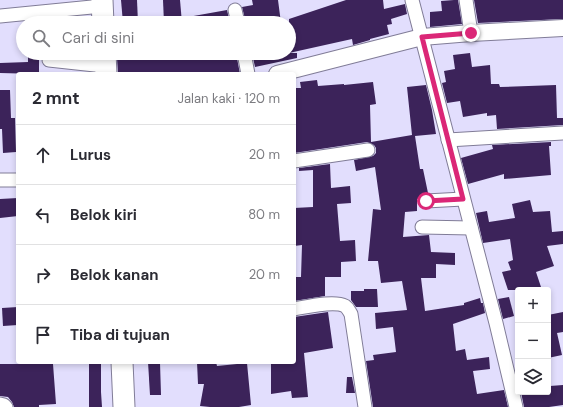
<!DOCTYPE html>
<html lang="id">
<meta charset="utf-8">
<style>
:root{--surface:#fff;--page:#f2f2f3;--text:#2b2b33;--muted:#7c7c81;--line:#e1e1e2}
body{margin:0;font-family:"DM Sans",sans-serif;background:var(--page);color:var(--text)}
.controls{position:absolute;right:12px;bottom:12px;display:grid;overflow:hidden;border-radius:4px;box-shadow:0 2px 6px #0003}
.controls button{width:36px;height:36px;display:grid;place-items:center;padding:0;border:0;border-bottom:1px solid var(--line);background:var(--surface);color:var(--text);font:20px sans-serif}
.stop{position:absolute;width:12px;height:12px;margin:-9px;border:3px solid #db2777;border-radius:50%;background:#fff}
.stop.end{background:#db2777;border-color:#fff;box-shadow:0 1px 4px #0008}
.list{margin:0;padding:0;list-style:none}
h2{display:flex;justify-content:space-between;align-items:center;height:52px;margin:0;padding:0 16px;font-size:17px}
h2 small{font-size:13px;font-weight:400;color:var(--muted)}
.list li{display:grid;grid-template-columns:26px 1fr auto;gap:12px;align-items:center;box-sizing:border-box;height:60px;padding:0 16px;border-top:1px solid var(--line)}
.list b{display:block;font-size:15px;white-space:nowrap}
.list em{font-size:13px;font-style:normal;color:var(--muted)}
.icon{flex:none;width:22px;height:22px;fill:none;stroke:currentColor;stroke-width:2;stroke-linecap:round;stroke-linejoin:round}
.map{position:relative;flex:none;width:563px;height:407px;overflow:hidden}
.search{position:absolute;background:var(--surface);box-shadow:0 2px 6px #0003;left:16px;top:16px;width:280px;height:44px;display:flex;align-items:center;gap:10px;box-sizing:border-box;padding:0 14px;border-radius:22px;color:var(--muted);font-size:15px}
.panel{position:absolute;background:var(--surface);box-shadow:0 2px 6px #0003;left:16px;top:72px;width:280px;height:292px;border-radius:4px}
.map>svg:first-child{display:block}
.building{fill:#3c235a}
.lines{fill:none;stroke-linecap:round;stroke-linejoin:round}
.minor-casing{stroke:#807c97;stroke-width:15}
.tertiary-casing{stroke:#807c97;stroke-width:18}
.trunk-casing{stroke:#807c97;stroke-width:23}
.minor{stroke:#fff;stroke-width:13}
.tertiary{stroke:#fff;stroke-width:16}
.trunk{stroke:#fff;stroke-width:21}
.route{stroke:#db2777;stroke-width:5}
</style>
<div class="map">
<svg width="563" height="407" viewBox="0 0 563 407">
<rect width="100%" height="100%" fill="#e2defd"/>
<g class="building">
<path d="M121,0H137L138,23H123Z"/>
<path d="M163,0H180L182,23H164Z"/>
<path d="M252,0H278L281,23H246L242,7L253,5Z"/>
<path d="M346,0H383L384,9L405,4L407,14L391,19L392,24L387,25L389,34L370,39V40L353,45L352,39L289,53V19Z"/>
<path d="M454,0H458L462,24L430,27V12L442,11L441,1Z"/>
<path d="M474,0H563V19L478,23Z"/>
<path d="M227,10L230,23H189L188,17Z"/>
<path d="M28,53H39V74L0,73V63L28,62Z"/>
<path d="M131,53L160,54V56L186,54L187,60L228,53H236L240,74H118L117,58L131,57Z"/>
<path d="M252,53H297V58L255,67Z"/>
<path d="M470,53L472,67L490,65L491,84H499L500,87L556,85L557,118H563V125L497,129L496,115L487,116V113L463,117L460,101L447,103L442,83L446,82L444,71L455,69L453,55Z"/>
<path d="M317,80L318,86L344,84V85L373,82L376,104L370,105L371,142L412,135L407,87L426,85L432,110L436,134L415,136L420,169H423L428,193L422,194L418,199H417V211L405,212L403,237L429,235L431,252L455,253V265L436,264V278H421L425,311L464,305V303L480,298L481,303H483L485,313L453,324L456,351L465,349L467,360L489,357L490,369L473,371L477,394L504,390L508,407H373L366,361L374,360L373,355L396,352L393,327L376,329L375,313L407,310L402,281L381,283L378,261H368L373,209L381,210L375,167L356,171L354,160L373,156L376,153V148L374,145L367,142L294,153V88H301L300,82Z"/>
<path d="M0,90H10L11,118H15L16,152L3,153L2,129H0Z"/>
<path d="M551,142V146H549L551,175L504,179V174L468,184L461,158L493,149L492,145Z"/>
<path d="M330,164L331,188L350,186L351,203L337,204L340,241L355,240L356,261L341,262V277H325V296L294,301V277H301L302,245L294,246V208L313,207V170L299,171V168Z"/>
<path d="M18,198V216L0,218V199Z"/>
<path d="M530,200L533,212L550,211L552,232L563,231V244L547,246L554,266L536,272L542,290H508L502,272L511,270L508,262L513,260L510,239L483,243L476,213L487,211L489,222L515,218L512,204Z"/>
<path d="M364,289H377L378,307H356L351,300V291H364Z"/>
<path d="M509,297L514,316L503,319L498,299Z"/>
<path d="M18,307V325L3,326L2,308Z"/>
<path d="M328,312L333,348L304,353L308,397L292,398L291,391L271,394V364H289V362H294V317Z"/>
<path d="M563,312V332L557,333L562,355L548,358V315Z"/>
<path d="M89,362H101V392L102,407H89Z"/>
<path d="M148,362H160L161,395H150Z"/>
<path d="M197,362H216L217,366L247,363L251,405L239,407H210L200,406L204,384H198Z"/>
<path d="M0,364H53L56,404L39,405V407H14L12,402L8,397L0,396Z"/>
<path d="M347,377H352L355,393H346Z"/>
<path d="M563,385V405L549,407H524L521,392H551L550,386Z"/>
</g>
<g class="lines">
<g class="minor-casing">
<g id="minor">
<path d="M412,0L496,323L516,407"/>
<path d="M466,0L471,33"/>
<path d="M235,10L238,23"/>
<path d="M0,16L102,6"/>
<path d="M244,53L248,74"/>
<path d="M49,60L95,65H105"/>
<path d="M448,140L563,133"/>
<path d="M294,161L368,150"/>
<path d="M0,180H18"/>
<path d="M426,201L463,199"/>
<path d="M422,227L471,228"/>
<path d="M294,309C306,307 334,300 345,306C348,308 349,311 351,314L365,407"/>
<path d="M0,404L4,405L6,407"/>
</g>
</g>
<g class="tertiary-casing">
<path id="tertiary" d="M277,74L422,37L471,33L563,28"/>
</g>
<g class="trunk-casing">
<g id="trunk">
<path d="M102,0L103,23"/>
<path d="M105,53L106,74"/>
<path d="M122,362L124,407"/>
</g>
</g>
<use href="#minor" class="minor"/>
<use href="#tertiary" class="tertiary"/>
<use href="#trunk" class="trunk"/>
</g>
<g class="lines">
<path class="route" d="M426,201L463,199L422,37L471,33"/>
</g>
</svg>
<div class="controls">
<button>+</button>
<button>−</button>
<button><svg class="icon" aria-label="layers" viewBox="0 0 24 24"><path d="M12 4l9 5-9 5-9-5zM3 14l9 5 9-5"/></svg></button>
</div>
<div class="stop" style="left:426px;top:201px"></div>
<div class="stop end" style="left:471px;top:33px"></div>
<div class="search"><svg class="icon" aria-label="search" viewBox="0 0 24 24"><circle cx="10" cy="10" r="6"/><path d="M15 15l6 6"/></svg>Cari di sini</div>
<section class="panel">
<h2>2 mnt<small>Jalan kaki · 120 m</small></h2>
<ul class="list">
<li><svg class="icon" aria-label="ahead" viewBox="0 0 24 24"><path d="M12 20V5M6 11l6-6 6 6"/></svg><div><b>Lurus</b></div><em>20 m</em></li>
<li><svg class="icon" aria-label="left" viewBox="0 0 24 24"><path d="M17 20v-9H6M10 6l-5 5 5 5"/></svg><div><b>Belok kiri</b></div><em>80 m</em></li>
<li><svg class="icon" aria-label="right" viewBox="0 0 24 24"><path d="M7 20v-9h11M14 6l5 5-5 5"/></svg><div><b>Belok kanan</b></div><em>20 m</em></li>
<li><svg class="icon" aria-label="arrive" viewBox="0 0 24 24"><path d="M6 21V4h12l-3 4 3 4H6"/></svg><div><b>Tiba di tujuan</b></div></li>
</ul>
</section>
</div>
